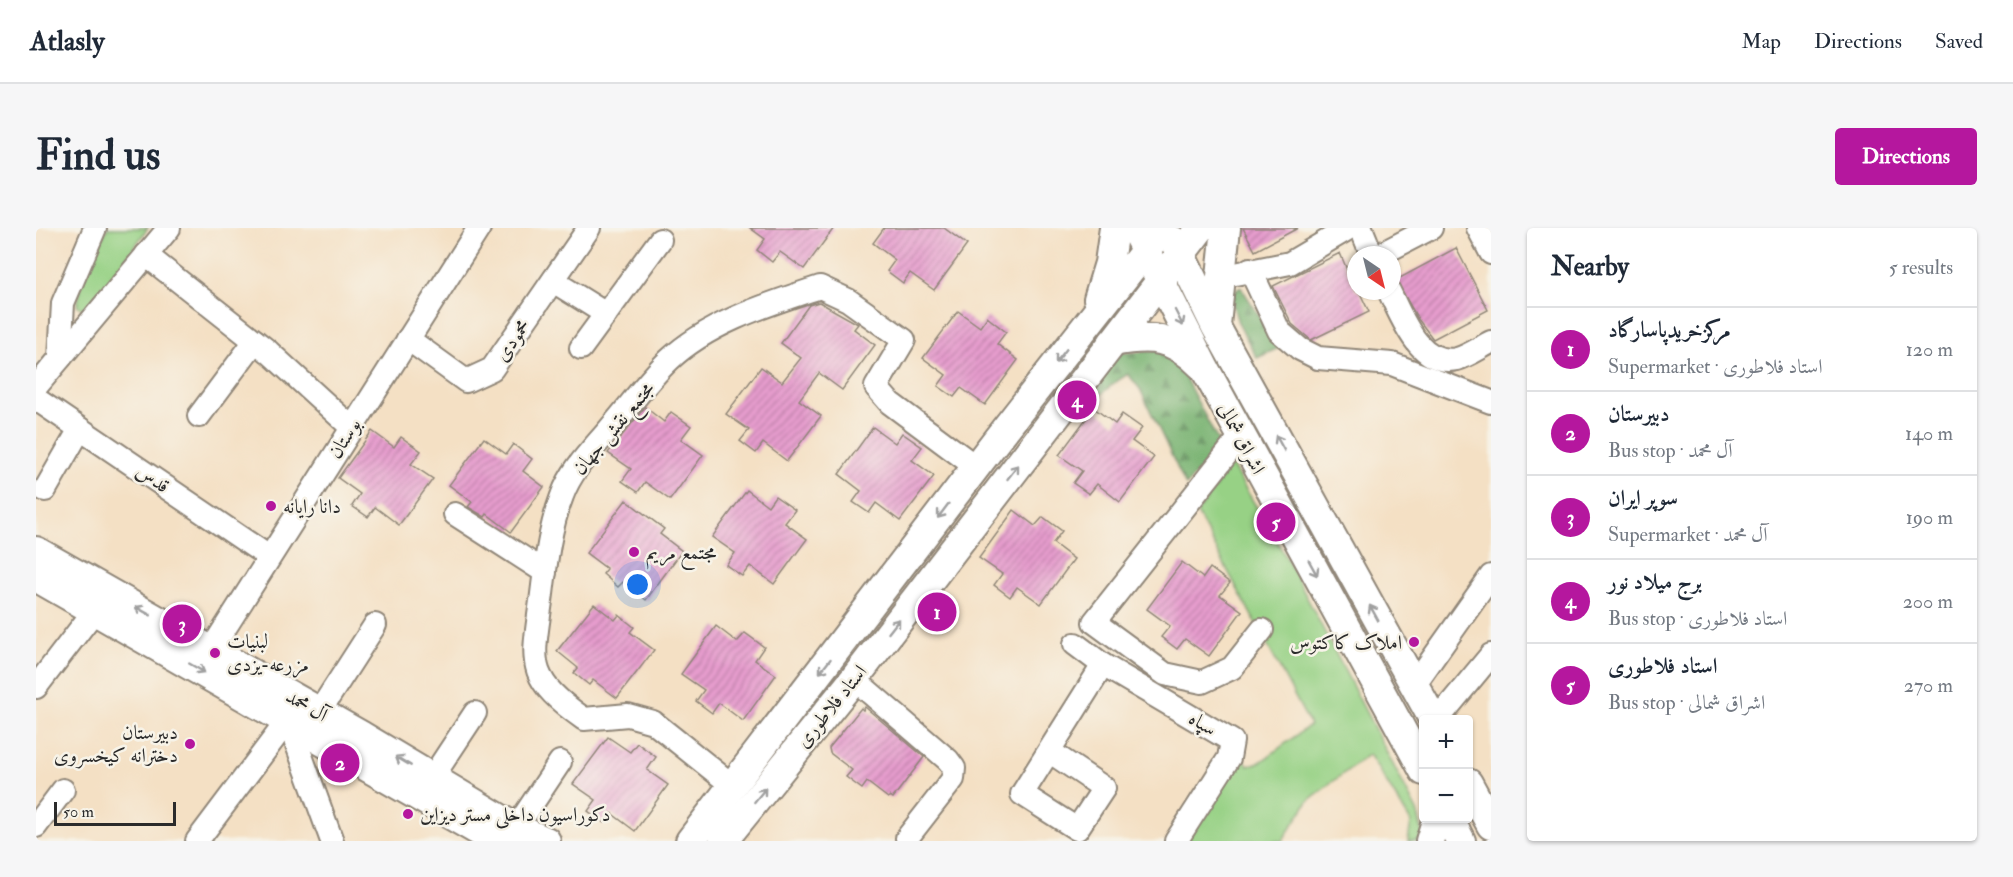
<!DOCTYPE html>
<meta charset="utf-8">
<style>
:root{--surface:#fff;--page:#f6f6f7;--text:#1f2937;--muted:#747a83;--line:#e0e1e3;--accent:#b5179e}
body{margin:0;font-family:"IM FELL Double Pica",Amiri,serif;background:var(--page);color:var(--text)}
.controls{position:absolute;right:18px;bottom:18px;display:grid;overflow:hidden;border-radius:6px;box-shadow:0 2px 4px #0004}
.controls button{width:54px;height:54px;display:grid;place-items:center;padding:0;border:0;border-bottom:2px solid var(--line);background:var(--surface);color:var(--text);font:30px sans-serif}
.compass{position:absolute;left:1311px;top:18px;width:54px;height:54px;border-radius:50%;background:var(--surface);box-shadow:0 2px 4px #0004;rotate:145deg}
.scale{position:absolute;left:18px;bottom:15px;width:122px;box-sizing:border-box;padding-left:6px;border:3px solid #2b2b2b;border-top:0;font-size:16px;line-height:21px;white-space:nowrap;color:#2b2b2b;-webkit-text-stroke:4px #f7f3e8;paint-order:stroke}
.you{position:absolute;left:602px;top:357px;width:21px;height:21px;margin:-15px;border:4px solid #fff;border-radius:50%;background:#1a73e8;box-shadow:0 0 0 9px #1a73e833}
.badge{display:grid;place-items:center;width:39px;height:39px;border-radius:50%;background:var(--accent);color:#fff;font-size:20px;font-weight:700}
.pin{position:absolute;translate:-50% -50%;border:3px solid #fff;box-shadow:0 2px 6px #0006}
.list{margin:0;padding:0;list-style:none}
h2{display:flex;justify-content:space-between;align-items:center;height:78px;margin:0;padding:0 24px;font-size:26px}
h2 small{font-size:20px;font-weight:400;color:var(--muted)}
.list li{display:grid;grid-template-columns:39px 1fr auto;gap:18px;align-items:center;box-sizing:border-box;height:84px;padding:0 24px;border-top:2px solid var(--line)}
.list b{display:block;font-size:22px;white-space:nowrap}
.list p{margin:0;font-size:20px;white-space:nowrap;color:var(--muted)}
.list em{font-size:20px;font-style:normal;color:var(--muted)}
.map{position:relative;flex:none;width:1455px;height:613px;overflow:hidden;border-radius:6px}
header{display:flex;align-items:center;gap:36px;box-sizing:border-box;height:84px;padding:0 30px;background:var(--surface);border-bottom:2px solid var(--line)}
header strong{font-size:28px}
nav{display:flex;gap:33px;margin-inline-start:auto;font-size:21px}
.intro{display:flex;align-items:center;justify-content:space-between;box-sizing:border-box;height:144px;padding:0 36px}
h1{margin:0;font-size:42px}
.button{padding:15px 27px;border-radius:6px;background:var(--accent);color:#fff;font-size:21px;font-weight:700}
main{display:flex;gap:36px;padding:0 36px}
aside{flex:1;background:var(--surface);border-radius:6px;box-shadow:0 2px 4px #0004}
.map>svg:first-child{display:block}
.green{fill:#97d185;stroke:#617e58;stroke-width:1.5}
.forest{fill:url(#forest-firs);stroke:#526f4e;stroke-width:1.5}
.building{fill:url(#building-hatch)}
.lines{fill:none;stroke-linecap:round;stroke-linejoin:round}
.minor-casing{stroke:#908678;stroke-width:26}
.major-casing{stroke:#908678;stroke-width:32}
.minor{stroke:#fff;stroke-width:22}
.major{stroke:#fff;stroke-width:28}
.oneway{stroke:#a0a0a0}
.poi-dot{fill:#b5179e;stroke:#f7f3e8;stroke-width:2}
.labels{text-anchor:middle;stroke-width:5;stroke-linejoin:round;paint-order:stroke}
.street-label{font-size:20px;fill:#2b2b2b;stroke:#f7f3e8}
.poi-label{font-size:20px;fill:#2b2b2b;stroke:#f7f3e8;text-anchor:start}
</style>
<header>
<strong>Atlasly</strong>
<nav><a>Map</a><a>Directions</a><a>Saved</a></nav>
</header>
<div class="intro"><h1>Find us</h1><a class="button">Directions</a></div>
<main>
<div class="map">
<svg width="1455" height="613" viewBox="0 0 1455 613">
<defs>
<pattern id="forest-firs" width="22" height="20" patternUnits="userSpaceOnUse" patternTransform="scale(1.5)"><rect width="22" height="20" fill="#79b372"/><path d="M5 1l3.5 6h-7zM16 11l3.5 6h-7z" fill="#63925e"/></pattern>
<pattern id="building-hatch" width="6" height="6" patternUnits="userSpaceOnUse" patternTransform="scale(1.5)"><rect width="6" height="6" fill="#e69ccd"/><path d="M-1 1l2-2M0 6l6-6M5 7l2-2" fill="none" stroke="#bb7fa7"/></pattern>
</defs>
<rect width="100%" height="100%" fill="#f7f3e8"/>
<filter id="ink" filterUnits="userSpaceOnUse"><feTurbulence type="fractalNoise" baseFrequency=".0167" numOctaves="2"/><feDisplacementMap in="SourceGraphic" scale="12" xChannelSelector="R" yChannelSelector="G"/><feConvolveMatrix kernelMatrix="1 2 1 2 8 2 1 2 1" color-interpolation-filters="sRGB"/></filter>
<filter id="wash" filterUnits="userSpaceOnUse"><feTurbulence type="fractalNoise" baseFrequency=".008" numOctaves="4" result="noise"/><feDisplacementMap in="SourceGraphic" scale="24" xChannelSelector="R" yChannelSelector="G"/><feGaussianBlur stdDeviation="1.35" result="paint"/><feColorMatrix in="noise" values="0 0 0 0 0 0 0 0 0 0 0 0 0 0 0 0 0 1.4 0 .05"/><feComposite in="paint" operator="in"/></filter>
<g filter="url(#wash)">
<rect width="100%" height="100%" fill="#f4e0c4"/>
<g class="green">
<path d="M71,0H112L51,85L41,77L47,51Z"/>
<path d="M1195,236L1250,329L1381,583L1387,605L1383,613H1372L1375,594L1333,526L1273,572L1246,613H1150L1206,526L1212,538L1226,533L1274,497L1161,285Z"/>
</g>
<g class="forest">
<path d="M1205,59L1234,105L1249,117L1221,130L1202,95L1194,66Z"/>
<path d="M1121,123L1141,134L1184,217L1150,258L1104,161L1092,146L1078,155L1056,174L1054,161L1085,125Z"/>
</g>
<g id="blocks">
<g class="building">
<path d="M714,0H798L768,41L744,24L736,34L721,22L729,11Z"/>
<path d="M848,0H908L931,17L898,62L874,45L867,55L851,43L859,32L837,15Z"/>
<path d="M1207,0H1262L1219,23Z"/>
<path d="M1420,20L1452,82L1397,111L1382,91L1360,52Z"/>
<path d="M1304,25L1320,63H1323L1333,84L1275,112L1256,96L1237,58Z"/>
<path d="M783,74L822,96L818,101L839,117L806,162L783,145L763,172L785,188L751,233L727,215L720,225L704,213L713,202L690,186L725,139L746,154L765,130L745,115L773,77Z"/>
<path d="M922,83L944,99L951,89L970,104L961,116L982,132L949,177L925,160L918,169L902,158L910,147L887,130Z"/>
<path d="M609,179L628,194L635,184L655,198L645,211L667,227L634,272L609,254L602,264L586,253L595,241L572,225Z"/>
<path d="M1058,180L1079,196L1086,186L1106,200L1096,213L1118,229L1084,274L1061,256L1053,266L1037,255L1046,243L1023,227Z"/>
<path d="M837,199L859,215L866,205L886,219L876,232L898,248L864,293L840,275L833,285L817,274L825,263L803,246Z"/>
<path d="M336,203L358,219L365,209L385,223L375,236L397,251L363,297L339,279L332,289L316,278L324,266L302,250Z"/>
<path d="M448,210L470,226L477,216L496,231L487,243L508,259L475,304L451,286L449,289L432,279L436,274L413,257Z"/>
<path d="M711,262L732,278L739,268L759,282L749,295L771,311L738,356L714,338L706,348L690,337L699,325L676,309Z"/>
<path d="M590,272L628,301L624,306L646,323L610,372L587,354L582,359L567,346L571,341L550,325Z"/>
<path d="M978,282L999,298L1007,289L1026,303L1017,315L1038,331L1005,376L981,359L974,369L958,357L966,346L943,330Z"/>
<path d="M1146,334L1167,350L1174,340L1194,355L1184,367L1206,383L1173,428L1149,411L1141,421L1125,409L1134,398L1111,381Z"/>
<path d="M558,376L579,392L583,387L598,399L594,404L618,422L581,470L557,452L553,457L538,445L542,440L521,423Z"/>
<path d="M680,398L701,414L709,405L728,419L719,432L740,447L707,493L683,475L676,485L660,473L668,462L645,446Z"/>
<path d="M829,479L888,529L857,570L854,568L852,570L831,554L826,561L810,549L816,542L794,525L793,520L825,480L827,482Z"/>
<path d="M572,509L594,524L601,515L620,529L611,542L632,557L599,603L575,585L568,595L552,583L560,572L537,556Z"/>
</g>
</g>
</g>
<g filter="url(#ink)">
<use href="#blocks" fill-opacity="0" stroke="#908678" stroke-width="1.5"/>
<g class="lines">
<g class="minor-casing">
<g id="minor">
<path d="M1325,0L1336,27"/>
<path d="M1442,0L1455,25"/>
<path d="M110,27L233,124L315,199"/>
<path d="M1343,27L1395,0"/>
<path d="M1214,41L1243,103L1264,121L1282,130L1356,136L1455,174"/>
<path d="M1199,46L1254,35L1313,0"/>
<path d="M517,53L570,86"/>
<path d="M1353,63C1366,89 1383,139 1421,131C1432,128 1445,119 1455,114"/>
<path d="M372,111L430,153L456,141L553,0"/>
<path d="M545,120L624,12"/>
<path d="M24,130L27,75L59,0"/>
<path d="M0,159L133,0"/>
<path d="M0,171L233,329"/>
<path d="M163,188L219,113"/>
<path d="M1205,208L1058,394L1129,446L1166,454L1196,440L1226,402"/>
<path d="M9,262L44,201"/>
<path d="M419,286L509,344"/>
<path d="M1039,416L1067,437L1196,513L1193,530L1140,613"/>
<path d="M175,422L443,0"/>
<path d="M818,451L912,532L918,540L917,551L871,610"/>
<path d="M1378,457L1455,348"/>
<path d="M0,459L59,382"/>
<path d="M283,484L339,397"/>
<path d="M1402,491L1455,427"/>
<path d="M252,492L296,613"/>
<path d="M1013,523L1068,560L1041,601L986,566L1067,437"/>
<path d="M396,550L439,485"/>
<path d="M697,558L617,494L592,487L548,491C487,448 497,434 506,366C510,333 514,299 526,268C536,240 558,220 576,198C595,176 612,152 633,132C673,94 733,76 784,59L812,72L868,112L840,159L854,175L940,239"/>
<path d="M0,598L27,562"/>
<path d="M480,600L524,534"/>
<path d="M161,613L252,492"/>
</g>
</g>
<g class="major-casing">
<g id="major">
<path d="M1098,0L1169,141L1388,543"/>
<path d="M1138,13L1180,99L1397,491"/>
<path d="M1062,71L1073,35L1078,0"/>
<path d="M1180,97L1190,0"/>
<path d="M1077,114C1114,107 1137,108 1165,137"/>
<path d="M0,323L326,508L480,600L510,613"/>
<path d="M0,349L460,613"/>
<path d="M1432,555L1455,597"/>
<path d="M1413,590L1425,613"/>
<path d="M654,613L959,214L1127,0"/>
<path d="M687,613L818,451L1165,0"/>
<path d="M1394,613L1401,590"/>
</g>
</g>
<use href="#minor" class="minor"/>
<use href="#major" class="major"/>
</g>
<defs><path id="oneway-shaft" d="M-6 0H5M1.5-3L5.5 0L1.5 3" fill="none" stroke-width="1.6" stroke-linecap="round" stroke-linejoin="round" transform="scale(1.5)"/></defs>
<g class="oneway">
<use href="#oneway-shaft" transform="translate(1143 90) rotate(63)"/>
<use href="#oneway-shaft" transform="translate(1025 128) rotate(128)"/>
<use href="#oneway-shaft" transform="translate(1244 215) rotate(-119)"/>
<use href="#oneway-shaft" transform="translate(977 244) rotate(-52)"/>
<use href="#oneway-shaft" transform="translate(907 283) rotate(127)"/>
<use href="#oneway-shaft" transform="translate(1277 340) rotate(61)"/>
<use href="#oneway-shaft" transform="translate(107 383) rotate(-151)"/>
<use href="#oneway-shaft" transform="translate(1338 385) rotate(-119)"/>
<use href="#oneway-shaft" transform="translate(858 398) rotate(-52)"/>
<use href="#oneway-shaft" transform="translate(789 438) rotate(128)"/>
<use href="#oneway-shaft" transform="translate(161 440) rotate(30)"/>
<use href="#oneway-shaft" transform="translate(367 533) rotate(-149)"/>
<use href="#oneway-shaft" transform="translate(724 567) rotate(-51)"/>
</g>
</g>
<g class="poi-dot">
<circle cx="235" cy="278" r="6"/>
<circle cx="598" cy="324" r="6"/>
<circle cx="1378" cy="414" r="6"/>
<circle cx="179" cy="425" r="6"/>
<circle cx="154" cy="516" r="6"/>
<circle cx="372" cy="586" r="6"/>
</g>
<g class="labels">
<g class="street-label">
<text transform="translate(476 112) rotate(-55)" y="7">محمودی</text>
<text transform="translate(577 200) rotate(-50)" y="7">مجتمع نقش جهان</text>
<text transform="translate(308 210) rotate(-58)" y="7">بوستان</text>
<text transform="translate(1206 210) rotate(62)" y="7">اشراق شمالی</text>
<text transform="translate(117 250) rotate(34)" y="7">قدس</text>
<text transform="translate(271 477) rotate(30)" y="7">آل محمد</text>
<text transform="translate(795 478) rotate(-51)" y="7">استاد فلاطوری</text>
<text transform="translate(1167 495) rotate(31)" y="7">سپاه</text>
</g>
<g class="poi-label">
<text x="247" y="285">دانا رایانه</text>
<text x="610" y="331">مجتمع مریم</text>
<text x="191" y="420">لبنیات<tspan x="191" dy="23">مزرعه-یزدی</tspan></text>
<text x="1366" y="421" text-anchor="end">املاک کاکتوس</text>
<text x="142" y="511" text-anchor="end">دبیرستان<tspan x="142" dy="23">دخترانه کیخسروی</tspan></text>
<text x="384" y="593">دکوراسیون داخلی مستر دیزاین</text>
</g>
</g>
</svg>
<div class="controls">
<button>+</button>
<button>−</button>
</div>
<svg class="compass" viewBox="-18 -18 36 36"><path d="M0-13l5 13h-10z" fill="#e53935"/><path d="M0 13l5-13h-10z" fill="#747a83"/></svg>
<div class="scale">50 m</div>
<div class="you"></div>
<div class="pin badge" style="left:901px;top:384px">1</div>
<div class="pin badge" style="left:304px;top:535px">2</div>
<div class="pin badge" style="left:146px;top:396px">3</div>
<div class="pin badge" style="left:1041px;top:172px">4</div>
<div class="pin badge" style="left:1240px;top:294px">5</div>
</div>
<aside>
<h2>Nearby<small>5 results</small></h2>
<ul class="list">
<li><span class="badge">1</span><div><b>مرکزخریدپاسارگاد</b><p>Supermarket · استاد فلاطوری</p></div><em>120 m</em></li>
<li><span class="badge">2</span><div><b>دبیرستان</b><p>Bus stop · آل محمد</p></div><em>140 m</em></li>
<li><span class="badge">3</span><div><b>سوپر ایران</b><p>Supermarket · آل محمد</p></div><em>190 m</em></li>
<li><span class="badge">4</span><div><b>برج میلاد نور</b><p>Bus stop · استاد فلاطوری</p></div><em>200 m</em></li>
<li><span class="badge">5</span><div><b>استاد فلاطوری</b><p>Bus stop · اشراق شمالی</p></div><em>270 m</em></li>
</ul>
</aside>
</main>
